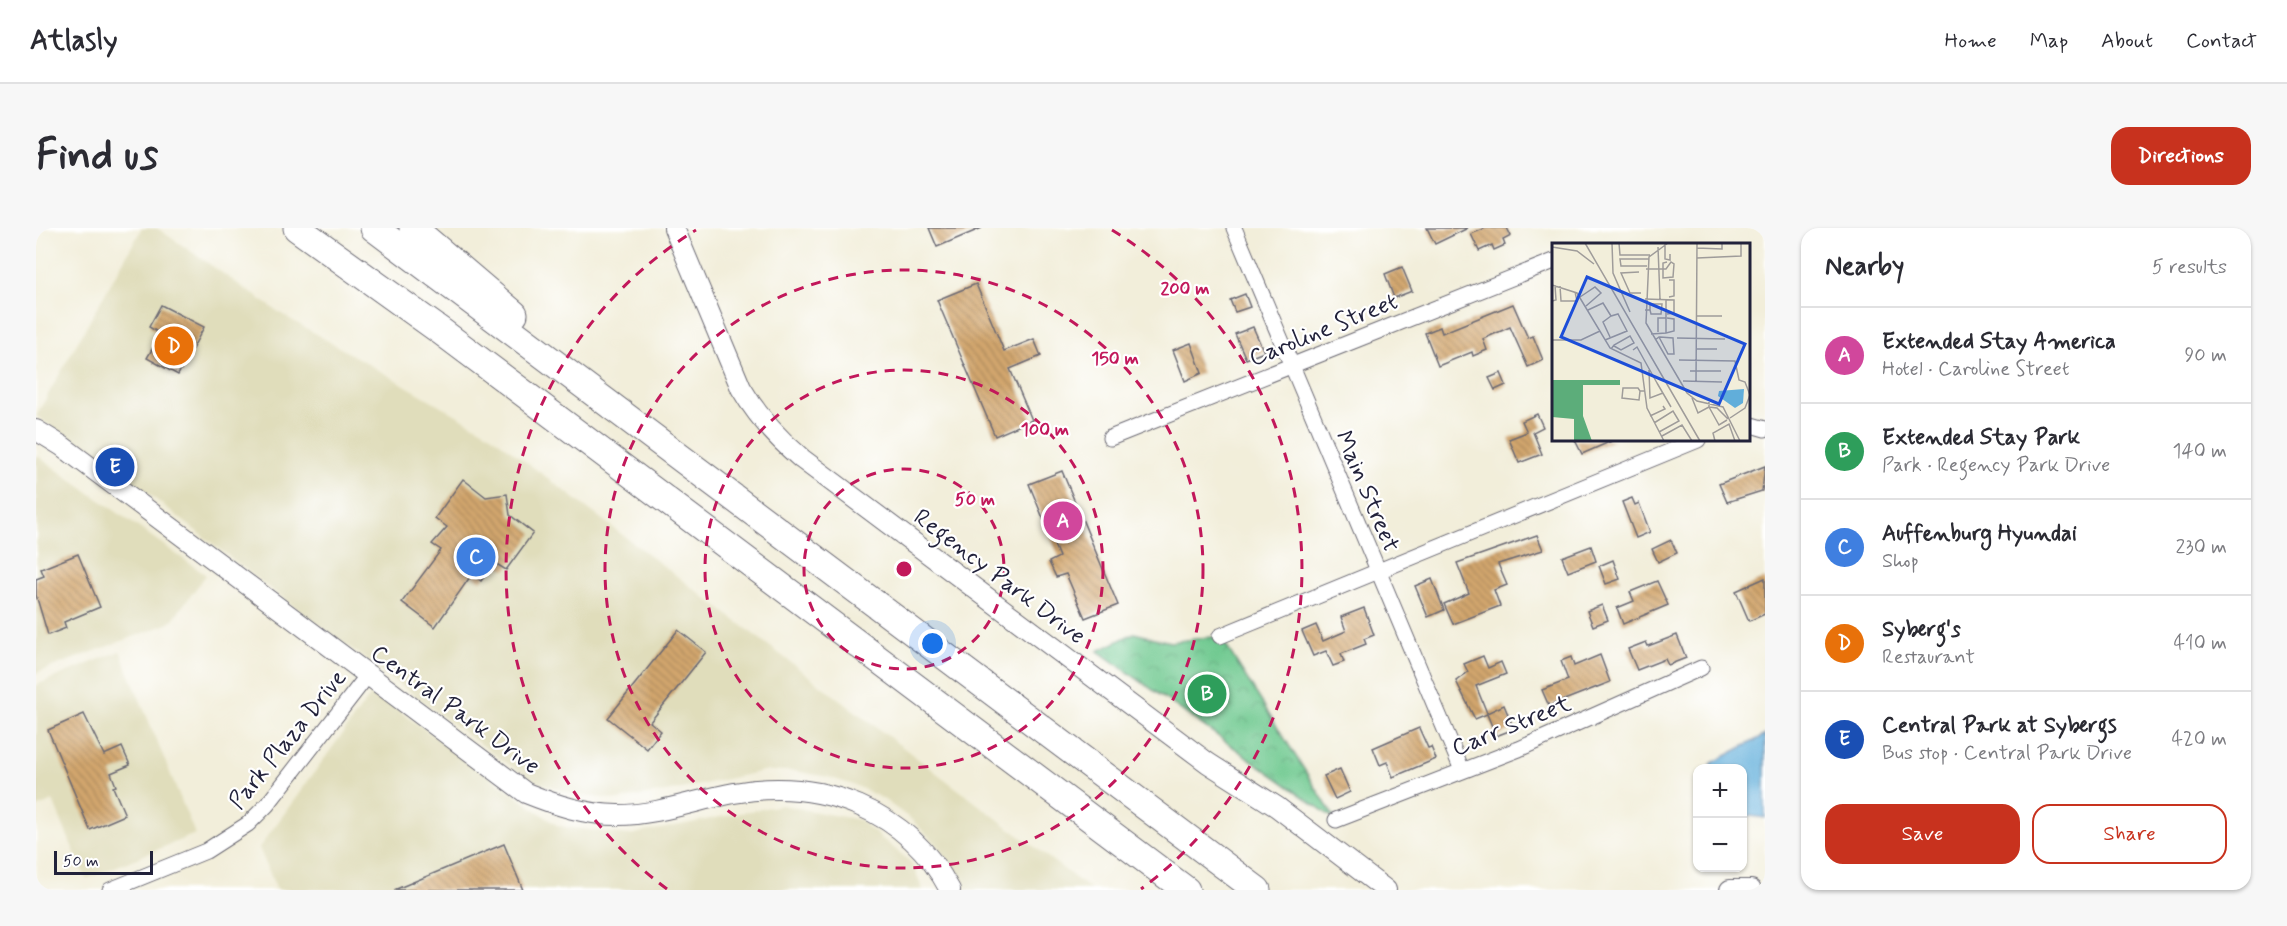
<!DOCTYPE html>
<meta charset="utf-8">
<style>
:root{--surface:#fff;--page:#f7f7f7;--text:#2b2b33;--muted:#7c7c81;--line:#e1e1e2;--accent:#c8321e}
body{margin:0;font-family:Mynerve,sans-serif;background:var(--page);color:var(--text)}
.controls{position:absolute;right:18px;bottom:18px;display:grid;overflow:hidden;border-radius:12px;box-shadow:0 2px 4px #0004}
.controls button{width:54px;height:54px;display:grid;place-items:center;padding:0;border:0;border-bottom:2px solid var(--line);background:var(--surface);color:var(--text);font:30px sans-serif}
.scale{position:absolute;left:18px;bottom:15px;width:99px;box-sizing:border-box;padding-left:6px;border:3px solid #22223b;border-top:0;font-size:16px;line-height:21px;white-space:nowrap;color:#22223b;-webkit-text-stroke:4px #fff;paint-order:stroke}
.you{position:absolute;left:897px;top:416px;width:21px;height:21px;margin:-15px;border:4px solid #fff;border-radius:50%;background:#1a73e8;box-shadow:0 0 0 9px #1a73e833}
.badge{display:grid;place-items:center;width:39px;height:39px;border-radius:50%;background:var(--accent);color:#fff;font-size:20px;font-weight:700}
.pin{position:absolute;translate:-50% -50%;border:3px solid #fff;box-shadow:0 2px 6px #0006}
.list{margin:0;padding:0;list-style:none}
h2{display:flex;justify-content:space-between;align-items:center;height:78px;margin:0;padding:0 24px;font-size:26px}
h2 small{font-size:20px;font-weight:400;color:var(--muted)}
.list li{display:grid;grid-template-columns:39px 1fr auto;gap:18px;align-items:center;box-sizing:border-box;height:96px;padding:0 24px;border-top:2px solid var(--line)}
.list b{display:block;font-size:22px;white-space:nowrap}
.list p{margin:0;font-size:20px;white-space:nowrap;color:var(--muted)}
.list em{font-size:20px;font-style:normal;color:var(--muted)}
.actions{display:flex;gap:12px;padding:18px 24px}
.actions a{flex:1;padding:14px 0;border:2px solid var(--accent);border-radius:18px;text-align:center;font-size:21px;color:var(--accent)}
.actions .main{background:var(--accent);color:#fff}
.map{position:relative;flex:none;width:1729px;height:662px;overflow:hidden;border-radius:18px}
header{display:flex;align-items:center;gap:36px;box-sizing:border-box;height:84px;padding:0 30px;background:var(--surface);border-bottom:2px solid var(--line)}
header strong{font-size:28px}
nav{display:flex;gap:33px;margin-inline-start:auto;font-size:21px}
.intro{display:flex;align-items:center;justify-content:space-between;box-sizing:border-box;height:144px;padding:0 36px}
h1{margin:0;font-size:42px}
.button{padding:15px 27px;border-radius:18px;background:var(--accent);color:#fff;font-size:21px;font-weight:700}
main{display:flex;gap:36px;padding:0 36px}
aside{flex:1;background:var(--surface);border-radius:18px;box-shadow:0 2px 4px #0004}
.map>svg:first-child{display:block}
.built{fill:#e0ddbb}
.park{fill:url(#park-crowns);stroke:#497666;stroke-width:1.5}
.water{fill:#61aeda;stroke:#42688a;stroke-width:1.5}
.building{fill:url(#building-back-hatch)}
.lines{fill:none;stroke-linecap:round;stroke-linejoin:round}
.minor-casing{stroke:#6b6973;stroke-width:17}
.tertiary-casing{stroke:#6b6973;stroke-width:22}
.motorway-casing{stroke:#6b6973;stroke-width:29}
.minor{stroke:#fff;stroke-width:15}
.tertiary{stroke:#fff;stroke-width:20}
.motorway{stroke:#fff;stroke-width:27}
.ring{fill:none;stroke:#c2185b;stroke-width:3;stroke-dasharray:10 8}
.labels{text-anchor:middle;stroke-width:4.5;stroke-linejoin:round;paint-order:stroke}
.street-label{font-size:24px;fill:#22223b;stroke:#fff}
.inset-road{fill:none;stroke:#9f9c9a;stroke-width:1.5}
.view{fill:#1d4ed8;fill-opacity:0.15;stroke:#1d4ed8;stroke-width:3}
.inset-edge{fill:none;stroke:#22223b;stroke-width:3}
.centre{fill:#c2185b;stroke:#fff;stroke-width:3}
.ring-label{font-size:18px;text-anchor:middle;font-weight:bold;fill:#c2185b;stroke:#fff;stroke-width:4.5;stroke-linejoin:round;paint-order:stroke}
</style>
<header>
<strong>Atlasly</strong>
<nav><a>Home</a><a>Map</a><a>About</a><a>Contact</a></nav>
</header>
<div class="intro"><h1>Find us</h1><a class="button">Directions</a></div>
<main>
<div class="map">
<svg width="1729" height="662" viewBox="0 0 1729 662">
<defs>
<pattern id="park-crowns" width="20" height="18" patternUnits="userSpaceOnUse" patternTransform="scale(1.5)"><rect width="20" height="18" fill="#70c990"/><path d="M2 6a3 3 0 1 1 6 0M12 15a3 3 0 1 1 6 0" fill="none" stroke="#61ac7d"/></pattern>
<pattern id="building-back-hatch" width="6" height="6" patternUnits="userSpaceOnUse" patternTransform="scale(1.5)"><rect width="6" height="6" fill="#d2a66d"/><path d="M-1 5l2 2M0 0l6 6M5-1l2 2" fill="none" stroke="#aa875b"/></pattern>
</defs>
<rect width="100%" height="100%" fill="#fff"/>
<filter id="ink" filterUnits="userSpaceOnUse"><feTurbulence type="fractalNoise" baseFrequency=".0167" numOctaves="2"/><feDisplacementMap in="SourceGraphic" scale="12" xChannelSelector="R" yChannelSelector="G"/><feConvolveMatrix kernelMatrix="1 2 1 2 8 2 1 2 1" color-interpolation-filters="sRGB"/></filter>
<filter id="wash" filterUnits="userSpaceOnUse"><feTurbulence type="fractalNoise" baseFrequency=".008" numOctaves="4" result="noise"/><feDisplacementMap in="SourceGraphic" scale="24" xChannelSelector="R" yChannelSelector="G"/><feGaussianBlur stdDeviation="1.35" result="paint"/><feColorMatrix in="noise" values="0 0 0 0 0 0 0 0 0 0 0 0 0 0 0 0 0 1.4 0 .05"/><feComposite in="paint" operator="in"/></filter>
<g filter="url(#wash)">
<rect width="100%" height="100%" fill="#f2eeda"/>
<g class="built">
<path d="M106,0H121L247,87L452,205L1055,662H929L902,618L876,592L847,571L821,558L792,549L759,543H727L641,562L582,572L541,567L502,555L470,535L228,356L99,255L0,188Z"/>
<path d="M0,227L170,347L134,395L0,445Z"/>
<path d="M84,423L159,606L50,651L17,573L0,580V457Z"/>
<path d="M337,464L522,598L593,607L745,577L823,592L876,635L887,662H241L223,620Z"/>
</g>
<path class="park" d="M1098,405L1134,414L1184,408L1300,592L1062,423Z"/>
<path class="water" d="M1729,507V590L1707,587L1706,540H1674L1676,535Z"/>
<g id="blocks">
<g class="building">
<path d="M893,0H946L901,19Z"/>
<path d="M1391,0H1432L1399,16Z"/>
<path d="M1450,0H1471L1475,8L1467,12L1469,17L1458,22L1456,17L1443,23L1435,6Z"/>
<path d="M1366,39L1376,63L1358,70L1349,46Z"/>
<path d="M940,56L968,123L998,111L1005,128L974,141L996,192L959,208L901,72Z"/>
<path d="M1209,66L1214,79L1199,84L1194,72Z"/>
<path d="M1477,76L1492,110L1497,108L1507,132L1492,139L1474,99L1447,111L1451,122L1437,128L1436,124L1402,138L1389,105L1404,99L1406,105Z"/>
<path d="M125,77L168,99L142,147L111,130L125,106L113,99Z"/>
<path d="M1217,99L1228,124L1210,131L1199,106Z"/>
<path d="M1155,115L1166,145L1149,153L1137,122Z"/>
<path d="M1465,145L1470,157L1459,162L1453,150Z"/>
<path d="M1501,186L1507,199L1497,204L1506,226L1483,235L1473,211L1491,204L1486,193Z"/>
<path d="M1539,212H1578L1546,226Z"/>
<path d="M1729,238L1726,263L1691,274L1683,256Z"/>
<path d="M1026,243L1082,377L1049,390L1030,346L1020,349L1013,334L1023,329L993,256Z"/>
<path d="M427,251L450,269L471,266L474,287L497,305L470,342L459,335L445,353L436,346L399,399L366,374L405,322L396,316L411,299L399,290Z"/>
<path d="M1596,270L1599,277L1603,275L1614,304L1600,310L1586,274Z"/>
<path d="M1501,307L1507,322L1462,336L1471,357L1458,362L1464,378L1417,396L1408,376L1433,365L1421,335Z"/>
<path d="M1635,312L1641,325L1622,334L1616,321Z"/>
<path d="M1555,318L1560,333L1532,344L1526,329Z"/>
<path d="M42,326L64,379L28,394L30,400L12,407L0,367V351L8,348L5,341Z"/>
<path d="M1577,332L1584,351L1570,356L1563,338Z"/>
<path d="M1729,350V386L1713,393L1700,363Z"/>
<path d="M1396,351L1408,382L1392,389L1379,358Z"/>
<path d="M1621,353L1632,377L1587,396L1581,380L1598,373L1594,364Z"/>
<path d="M1566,377L1572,392L1557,398L1551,383Z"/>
<path d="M1328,380L1338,407L1328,411L1330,416L1305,426L1308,434L1297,438L1290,423L1277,428L1266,403L1280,397L1287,413L1310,403L1305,389Z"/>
<path d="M642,402L670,424L614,494L625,503L611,521L572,490Z"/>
<path d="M1641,407L1650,430L1632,437L1629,431L1601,442L1592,421L1610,414L1612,418Z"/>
<path d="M1564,427L1574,454L1513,478L1506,462L1532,452L1525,433L1535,429L1538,438Z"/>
<path d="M1447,428L1452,440L1465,434L1470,446L1440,458L1451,485L1468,477L1478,501L1460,508L1451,486L1439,491L1420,453L1432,444L1428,436Z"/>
<path d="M48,486L68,527L86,519L94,537L75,545L80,558L77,559L89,587L54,602L12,502Z"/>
<path d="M1383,500L1392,520L1395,519L1400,531L1357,549L1351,534L1344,537L1337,520Z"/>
<path d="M1304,541L1314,564L1299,571L1288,548Z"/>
<path d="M468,616L487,662H358Z"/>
</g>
</g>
</g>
<g filter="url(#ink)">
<use href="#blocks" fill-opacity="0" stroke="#6b6973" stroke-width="1.5"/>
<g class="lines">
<g class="minor-casing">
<g id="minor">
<path d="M1198,0L1426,542"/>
<path d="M1712,196L1729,201"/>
<path d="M1074,210L1518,33"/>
<path d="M1184,408L1662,212"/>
<path d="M1300,592L1483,521L1665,440"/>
<path d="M74,662L170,623L212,596L231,577L331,448"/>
</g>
</g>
<g class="tertiary-casing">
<g id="tertiary">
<path d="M638,0L705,160C721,188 741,210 766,231L1172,535L1241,579L1350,662"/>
<path d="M0,202L26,218L490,565C520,577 550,587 582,587C621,587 660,572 698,565C785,549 872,582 914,662"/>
<path d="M1694,662H1715"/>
</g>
</g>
<g class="motorway-casing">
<g id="motorway">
<path d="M261,0L406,104L1150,662"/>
<path d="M338,0L1221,662"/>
<path d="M377,0L478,86"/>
</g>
</g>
<use href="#minor" class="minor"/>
<use href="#tertiary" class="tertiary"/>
<use href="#motorway" class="motorway"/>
</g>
</g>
<g class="ring">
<circle cx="868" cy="341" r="100"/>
<circle cx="868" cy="341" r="199"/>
<circle cx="868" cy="341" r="299"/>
<path d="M631 661A398 398 0 0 1 660 2M1076 2A398 398 0 0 1 1105 661"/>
</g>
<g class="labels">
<g class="street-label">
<text transform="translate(1287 101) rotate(-22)" y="8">Caroline Street</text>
<text transform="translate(1332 263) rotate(67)" y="8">Main Street</text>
<text transform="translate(964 348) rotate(37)" y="8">Regency Park Drive</text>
<text transform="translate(420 481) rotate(36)" y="8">Central Park Drive</text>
<text transform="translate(1475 497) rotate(-22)" y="8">Carr Street</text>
<text transform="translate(251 511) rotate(-51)" y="8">Park Plaza Drive</text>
</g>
</g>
<g transform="translate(1516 15)">
<rect width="198" height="198" fill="#f2eeda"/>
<path d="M0,137H68V142H31V173L40,198H22V176L0,174Z" fill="#5cad7a"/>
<path d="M192,146L191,160L183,165L166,153L167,148Z" fill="#61aeda"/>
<path class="inset-road" d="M33,0L148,198M60,0L61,30L78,69M67,0L68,12H98M116,0L97,14L94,80L135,150L145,158L171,164L188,198M113,1V16L118,17V11M0,4L25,8L42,21M106,4L108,56M145,5L170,6V0M145,15L189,13V0M95,23H69L68,16H97M94,26H114L119,19L122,21L121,34L111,35V20L115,19M87,29L69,30L78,50H89M117,37H122V53L117,54M0,42L25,50L58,105L89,120L95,165L112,198M8,43L9,58H25L23,49M28,54L43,44L49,50L34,63M93,56L122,57V70L115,71M0,58L4,57L3,42M36,67L51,60L59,73L66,71L75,88L53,97M93,67H98V61H110L109,71H99L98,67M145,73H170M106,89V75H114M114,90L122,88V76L115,75M99,91L114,90V57M58,94L51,79L59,73M125,95L173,96M0,97H29L48,88M103,97L107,94H108L121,95L122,111H116L107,94M59,106L62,102L78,93L82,100L69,107L62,103M144,106H165M81,107L85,104L105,140M127,117L183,118L187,137L193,139L198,152M97,127L98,155L111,150M138,128H169M131,138L170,139M144,139L145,0M105,140L119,164M88,148L86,145H71L70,155L87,157L88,148H93M140,155L146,170L157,164V159M157,164L167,182L175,177M157,164L165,165L176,176M98,173L113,166L111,163M178,175L193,165L198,152M102,180L121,168L127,178L107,189M110,193L130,182L140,198M163,198L161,190L177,181L183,198"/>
<path class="view" d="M35,34L193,101L167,161L9,94Z"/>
<rect width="198" height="198" class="inset-edge"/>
</g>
<circle cx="868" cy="341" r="9" class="centre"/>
<g class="ring-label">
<text x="1149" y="66">200 m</text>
<text x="1079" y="136">150 m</text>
<text x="1009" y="207">100 m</text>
<text x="939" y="277">50 m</text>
</g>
</svg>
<div class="controls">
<button>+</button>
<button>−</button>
</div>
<div class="scale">50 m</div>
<div class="you"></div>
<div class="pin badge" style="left:1027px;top:293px;background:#d1479c">A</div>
<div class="pin badge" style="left:1171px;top:466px;background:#2e9e5b">B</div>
<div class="pin badge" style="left:440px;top:329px;background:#3f7fe0">C</div>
<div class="pin badge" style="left:138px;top:118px;background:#e8710a">D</div>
<div class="pin badge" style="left:79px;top:239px;background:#1a4fb4">E</div>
</div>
<aside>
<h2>Nearby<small>5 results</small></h2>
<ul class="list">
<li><span class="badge" style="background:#d1479c">A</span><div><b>Extended Stay America</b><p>Hotel · Caroline Street</p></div><em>90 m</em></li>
<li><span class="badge" style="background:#2e9e5b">B</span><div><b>Extended Stay Park</b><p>Park · Regency Park Drive</p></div><em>140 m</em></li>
<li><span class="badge" style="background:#3f7fe0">C</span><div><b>Auffenburg Hyundai</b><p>Shop</p></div><em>230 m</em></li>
<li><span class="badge" style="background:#e8710a">D</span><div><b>Syberg's</b><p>Restaurant</p></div><em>410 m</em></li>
<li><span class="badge" style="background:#1a4fb4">E</span><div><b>Central Park at Sybergs</b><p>Bus stop · Central Park Drive</p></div><em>420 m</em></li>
</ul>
<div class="actions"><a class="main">Save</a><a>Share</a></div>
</aside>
</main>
